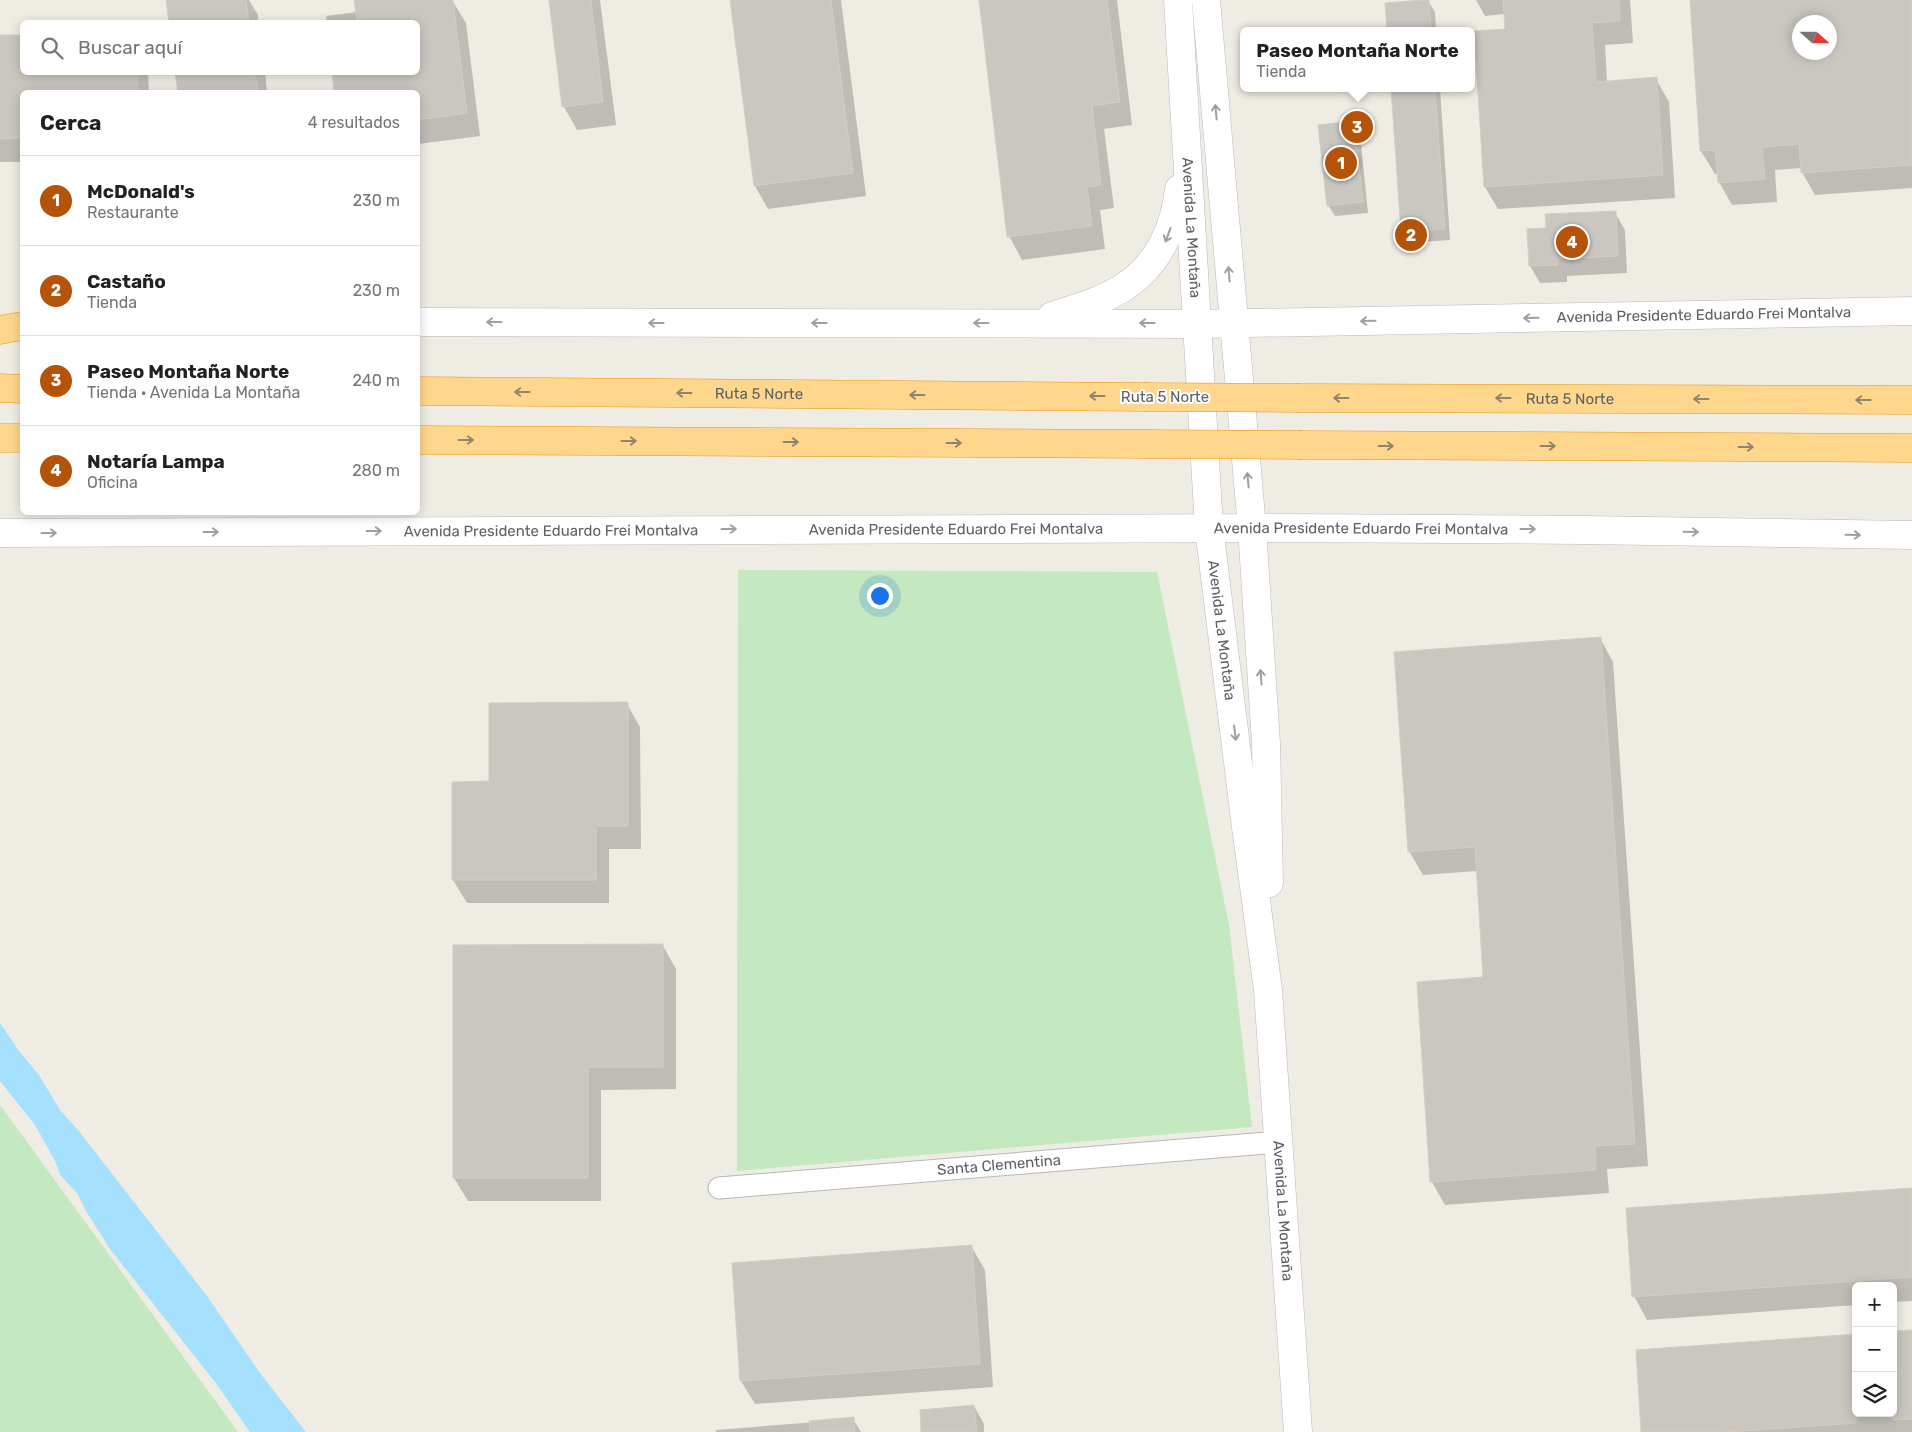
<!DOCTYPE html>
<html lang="es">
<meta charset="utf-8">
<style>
:root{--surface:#fff;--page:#f2f2f2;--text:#202124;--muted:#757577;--line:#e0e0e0;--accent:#b45309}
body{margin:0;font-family:Rubik,sans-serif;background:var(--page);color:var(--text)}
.controls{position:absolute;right:15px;bottom:15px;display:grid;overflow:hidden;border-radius:8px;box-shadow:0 2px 12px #0003}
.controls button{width:45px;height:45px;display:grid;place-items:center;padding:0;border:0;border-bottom:1px solid var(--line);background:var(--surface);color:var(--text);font:25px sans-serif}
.compass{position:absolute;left:1792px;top:15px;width:45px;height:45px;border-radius:50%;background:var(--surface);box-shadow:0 2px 12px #0003;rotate:111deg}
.you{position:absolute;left:879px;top:595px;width:18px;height:18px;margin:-12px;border:4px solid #fff;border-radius:50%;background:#1a73e8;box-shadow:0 0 0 8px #1a73e833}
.badge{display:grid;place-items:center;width:32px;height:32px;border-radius:50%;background:var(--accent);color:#fff;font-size:16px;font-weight:700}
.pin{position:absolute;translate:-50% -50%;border:2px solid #fff;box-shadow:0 1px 5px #0006}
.popup{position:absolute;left:1240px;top:27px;width:235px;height:65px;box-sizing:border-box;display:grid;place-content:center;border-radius:8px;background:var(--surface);filter:drop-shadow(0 1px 4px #0005);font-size:16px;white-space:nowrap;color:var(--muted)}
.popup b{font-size:19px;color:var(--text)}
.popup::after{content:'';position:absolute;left:50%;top:100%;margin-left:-10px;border:10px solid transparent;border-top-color:var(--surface)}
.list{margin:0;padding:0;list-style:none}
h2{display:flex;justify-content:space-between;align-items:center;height:65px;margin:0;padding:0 20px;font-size:21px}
h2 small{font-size:16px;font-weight:400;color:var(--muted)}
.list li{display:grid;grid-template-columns:32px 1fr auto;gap:15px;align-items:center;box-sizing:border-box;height:90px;padding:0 20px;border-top:1px solid var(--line)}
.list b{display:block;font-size:19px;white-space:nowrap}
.list p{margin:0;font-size:16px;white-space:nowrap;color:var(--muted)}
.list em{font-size:16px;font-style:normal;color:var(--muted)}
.icon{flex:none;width:28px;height:28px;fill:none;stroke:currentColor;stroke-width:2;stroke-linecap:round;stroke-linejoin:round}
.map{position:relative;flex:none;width:1912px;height:1432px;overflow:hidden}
.search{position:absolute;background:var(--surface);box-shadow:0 2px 12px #0003;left:20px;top:20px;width:400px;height:55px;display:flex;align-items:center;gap:12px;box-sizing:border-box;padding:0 18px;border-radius:8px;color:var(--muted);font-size:19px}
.panel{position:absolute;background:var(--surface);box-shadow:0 2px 12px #0003;left:20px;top:90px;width:400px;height:425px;border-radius:8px}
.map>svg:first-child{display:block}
.green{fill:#c4e8c0}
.water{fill:#a5e0ff}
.shadow{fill:#0003;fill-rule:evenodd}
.building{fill:#cac7c1;stroke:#d4cdc2;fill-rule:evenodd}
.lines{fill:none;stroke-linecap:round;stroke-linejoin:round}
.street-casing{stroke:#b5b8bc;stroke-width:23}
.secondary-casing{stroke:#b6babf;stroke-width:29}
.highway-casing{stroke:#f49100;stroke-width:29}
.street{stroke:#fff;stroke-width:21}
.secondary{stroke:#fff;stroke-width:28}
.highway{stroke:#ffd78c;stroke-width:28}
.highway-bridge-casing{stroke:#f49100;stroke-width:29;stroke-linecap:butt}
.highway-bridge{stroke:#ffd78c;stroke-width:28}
.oneway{stroke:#9da0a3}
.oneway2{stroke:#8d8471}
.labels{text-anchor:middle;stroke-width:4;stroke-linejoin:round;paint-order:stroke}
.street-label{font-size:15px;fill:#5c6166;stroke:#fff}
</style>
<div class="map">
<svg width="1912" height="1432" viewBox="0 0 1912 1432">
<rect width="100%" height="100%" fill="#efece4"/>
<g class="green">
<path d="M738,570L1157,572L1229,925L1252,1127L737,1171Z"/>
<path d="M0,1105L238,1432H0Z"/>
</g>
<path class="water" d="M0,1023L19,1051L39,1075L60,1110L78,1130L207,1296L260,1373L306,1432H250L215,1382L110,1249L86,1211L77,1193L61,1176L54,1159L35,1125L0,1081Z"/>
<g class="shadow">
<path d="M179,0H249L258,15V22H170L168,1Z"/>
<path d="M356,0H452L466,23L480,136L418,144V92H336L333,72H418V22H327L326,16L357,12Z"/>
<path d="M550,0H600L616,125L577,130L564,107Z"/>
<path d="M732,0H841L866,196L768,209L755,186Z"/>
<path d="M980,0H1117L1132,125L1104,129L1114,208L1100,210L1105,249L1022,260L1009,236Z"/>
<path d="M1476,0H1630L1633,43L1605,45L1607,82L1656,79L1669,102L1675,198L1498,209L1485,187L1507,30L1505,14L1485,16Z"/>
<path d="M1691,0H1912V188L1815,195L1802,172V168L1775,170L1777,202L1732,205L1719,182L1718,174H1715L1701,151ZM1800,22H1830V52H1800Z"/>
<path d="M1428,1L1435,12L1436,31H1388Z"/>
<path d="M0,36L22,37V72H148L149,92H22V162H0Z"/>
<path d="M176,72H265L267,92H179Z"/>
<path d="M1392,88H1440L1450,240L1409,243L1402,232Z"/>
<path d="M1354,122L1360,134L1368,213L1335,216L1328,205Z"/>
<path d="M1615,213L1625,230L1627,273L1567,276V282L1540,283L1530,266L1547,229Z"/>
<path d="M1600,638L1613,662L1648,1166L1607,1169L1609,1193L1445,1205L1432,1182L1418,983L1485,978L1477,871L1423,875L1409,851Z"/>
<path d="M627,704L640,727L641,849H609V903H467L453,880V783H490Z"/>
<path d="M663,946L676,969V1089L601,1090V1201H468L454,1178Z"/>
<path d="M1912,1189V1301L1893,1302V1286H1856V1305L1647,1320L1634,1296Z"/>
<path d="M971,1246L985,1270L993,1387L755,1404L741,1381Z"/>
<path d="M1912,1331V1432H1642L1856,1413H1893Z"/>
<path d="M974,1406L984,1424V1432H923Z"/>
<path d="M853,1419L861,1432H716V1430Z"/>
</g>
<g class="building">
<path d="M166,0H246L249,22H169Z"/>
<path d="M354,0H453L467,113L418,120V92H334L332,72H418V22H357Z"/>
<path d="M549,0H591L603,102L562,107Z"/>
<path d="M730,0H831L853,173L754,186Z"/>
<path d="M979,0H1107L1120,102L1092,106L1101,185L1087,187L1092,226L1007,237Z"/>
<path d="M1421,0H1429L1431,31H1387L1385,3Z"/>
<path d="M1503,0H1619L1620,21L1592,23L1596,82L1657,77L1663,175L1484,187L1474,31L1505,29Z"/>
<path d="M1690,0H1912V165L1801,173L1799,144L1762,147L1765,179L1718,183L1715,150L1700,151ZM1800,22H1830V52H1800Z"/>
<path d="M0,35H22V72H137L138,92H22V138L0,139Z"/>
<path d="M175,72H255L258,92H178Z"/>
<path d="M1391,88H1435L1445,229L1401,232Z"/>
<path d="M1354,121L1363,202L1327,206L1318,125Z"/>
<path d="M1616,211L1618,256L1558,259V265L1529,266L1527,229L1546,228L1545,214Z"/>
<path d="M1601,637L1635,1144L1595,1146L1596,1170L1430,1182L1417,982L1483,977L1475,847L1408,852L1394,652Z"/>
<path d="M628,702V826H596V880H452V782L489,781V703Z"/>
<path d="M663,944V1067H588V1178H453V945Z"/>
<path d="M1912,1188V1277L1632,1297L1626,1208Z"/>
<path d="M972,1245L980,1364L740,1381L732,1263Z"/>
<path d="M1912,1330V1419L1893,1420V1331Z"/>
<path d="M1856,1334V1423L1727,1432H1641L1636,1350Z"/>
<path d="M974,1405L977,1432H921L920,1410Z"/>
<path d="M854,1417L855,1432H810L809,1421Z"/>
</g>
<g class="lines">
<g class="street-casing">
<g id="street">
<path id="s1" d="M719,1188L1279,1142"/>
</g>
</g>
<g class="secondary-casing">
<g id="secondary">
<path id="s2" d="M1178,0L1209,528L1246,827L1268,990L1298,1432"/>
<path d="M1206,0L1252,528L1266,743L1269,883"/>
<path d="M1052,316C1076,308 1103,301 1124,287C1158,265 1175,228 1179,189"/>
<path id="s3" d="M418,322L1196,324L1912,311"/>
<path id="s4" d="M0,533L1285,528L1583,530L1912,535"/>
</g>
</g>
<g class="highway-casing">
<g id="highway">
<path d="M0,330L22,326"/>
<path d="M0,388L22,389"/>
<path id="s5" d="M418,391L1145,397"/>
<path id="s6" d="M1299,398L1912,400"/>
<path d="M0,438H22"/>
<path d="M418,440L1148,444"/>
<path d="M1302,445L1912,448"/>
</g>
</g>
<use href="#street" class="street"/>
<use href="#secondary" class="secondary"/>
<use href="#highway" class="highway"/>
<g class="highway-bridge-casing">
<g id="highway-bridge">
<path d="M1145,397L1299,398"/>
<path d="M1148,444L1302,445"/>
</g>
</g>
<use href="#highway-bridge" class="highway-bridge"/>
</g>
<defs><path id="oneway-shaft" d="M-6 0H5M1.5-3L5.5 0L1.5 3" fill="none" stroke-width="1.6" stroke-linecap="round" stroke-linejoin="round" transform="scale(1.25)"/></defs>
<g class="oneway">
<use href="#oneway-shaft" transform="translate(1216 112) rotate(-95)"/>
<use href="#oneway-shaft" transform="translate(1168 235) rotate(110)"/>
<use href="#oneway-shaft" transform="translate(1229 274) rotate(-95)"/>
<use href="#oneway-shaft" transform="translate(1531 318) rotate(179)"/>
<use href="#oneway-shaft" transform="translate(1368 321) rotate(179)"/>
<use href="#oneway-shaft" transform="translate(494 322) rotate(-180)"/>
<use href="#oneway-shaft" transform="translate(656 323) rotate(-180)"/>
<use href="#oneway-shaft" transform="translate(819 323) rotate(-180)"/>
<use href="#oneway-shaft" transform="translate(981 323) rotate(-180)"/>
<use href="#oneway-shaft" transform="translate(1147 323) rotate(-180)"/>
<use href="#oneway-shaft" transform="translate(1248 480) rotate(-95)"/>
<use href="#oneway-shaft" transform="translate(729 529)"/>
<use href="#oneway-shaft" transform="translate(1528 529)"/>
<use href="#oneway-shaft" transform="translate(374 531)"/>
<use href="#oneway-shaft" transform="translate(211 532)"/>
<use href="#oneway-shaft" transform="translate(1691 532) rotate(1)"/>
<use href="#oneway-shaft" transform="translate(49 533)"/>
<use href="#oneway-shaft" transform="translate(1853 535) rotate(1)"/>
<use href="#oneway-shaft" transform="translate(1261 677) rotate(-94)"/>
<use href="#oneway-shaft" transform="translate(1235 733) rotate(83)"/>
</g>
<g class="oneway2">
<use href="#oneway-shaft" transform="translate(522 392) rotate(-180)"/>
<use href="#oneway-shaft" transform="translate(684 393) rotate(-180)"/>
<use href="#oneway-shaft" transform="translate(917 395) rotate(-180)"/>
<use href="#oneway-shaft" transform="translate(1097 396) rotate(-180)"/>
<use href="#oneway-shaft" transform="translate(1341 398) rotate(-180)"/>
<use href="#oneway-shaft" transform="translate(1503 398) rotate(-180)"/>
<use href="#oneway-shaft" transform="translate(1701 399) rotate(-180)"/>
<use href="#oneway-shaft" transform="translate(1863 400) rotate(-180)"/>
<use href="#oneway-shaft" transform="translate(466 440)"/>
<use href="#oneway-shaft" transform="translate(629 441)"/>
<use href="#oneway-shaft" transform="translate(791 442)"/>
<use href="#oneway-shaft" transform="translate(954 443)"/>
<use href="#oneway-shaft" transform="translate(1386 446)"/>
<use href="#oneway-shaft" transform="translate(1548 446)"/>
<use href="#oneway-shaft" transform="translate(1746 447)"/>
</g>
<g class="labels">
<g class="street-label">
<text dy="5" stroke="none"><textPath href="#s2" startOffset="228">Avenida La Montaña</textPath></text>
<text dy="5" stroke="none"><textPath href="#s3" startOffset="1286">Avenida Presidente Eduardo Frei Montalva</textPath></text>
<text dy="5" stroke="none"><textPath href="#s5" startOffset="341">Ruta 5 Norte</textPath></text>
<text x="1165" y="402">Ruta 5 Norte</text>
<text dy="5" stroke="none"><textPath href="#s6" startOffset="271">Ruta 5 Norte</textPath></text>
<text dy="5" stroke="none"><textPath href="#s4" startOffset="956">Avenida Presidente Eduardo Frei Montalva</textPath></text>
<text dy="5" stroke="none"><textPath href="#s4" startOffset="1361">Avenida Presidente Eduardo Frei Montalva</textPath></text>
<text dy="5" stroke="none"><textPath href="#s4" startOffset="551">Avenida Presidente Eduardo Frei Montalva</textPath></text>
<text dy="5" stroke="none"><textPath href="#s2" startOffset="632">Avenida La Montaña</textPath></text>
<text dy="5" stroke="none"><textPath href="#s1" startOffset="281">Santa Clementina</textPath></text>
<text dy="5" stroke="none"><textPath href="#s2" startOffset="1216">Avenida La Montaña</textPath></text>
</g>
</g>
</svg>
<div class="controls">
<button>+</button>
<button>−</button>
<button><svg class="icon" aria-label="layers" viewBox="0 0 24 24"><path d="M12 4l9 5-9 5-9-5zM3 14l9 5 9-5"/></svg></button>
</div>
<svg class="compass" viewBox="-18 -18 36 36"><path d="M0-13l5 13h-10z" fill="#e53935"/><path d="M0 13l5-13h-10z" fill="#757577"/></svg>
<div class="you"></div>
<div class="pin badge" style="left:1341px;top:163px">1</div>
<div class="pin badge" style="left:1411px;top:235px">2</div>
<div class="pin badge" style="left:1357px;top:127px">3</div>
<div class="popup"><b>Paseo Montaña Norte</b>Tienda</div>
<div class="pin badge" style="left:1572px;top:242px">4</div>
<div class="search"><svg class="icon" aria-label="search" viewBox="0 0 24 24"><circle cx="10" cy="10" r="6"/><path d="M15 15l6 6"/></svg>Buscar aquí</div>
<section class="panel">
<h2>Cerca<small>4 resultados</small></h2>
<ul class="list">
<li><span class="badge">1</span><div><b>McDonald's</b><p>Restaurante</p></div><em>230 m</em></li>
<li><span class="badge">2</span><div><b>Castaño</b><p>Tienda</p></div><em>230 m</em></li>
<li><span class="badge">3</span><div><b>Paseo Montaña Norte</b><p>Tienda · Avenida La Montaña</p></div><em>240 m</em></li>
<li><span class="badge">4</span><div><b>Notaría Lampa</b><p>Oficina</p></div><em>280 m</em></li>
</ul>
</section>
</div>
